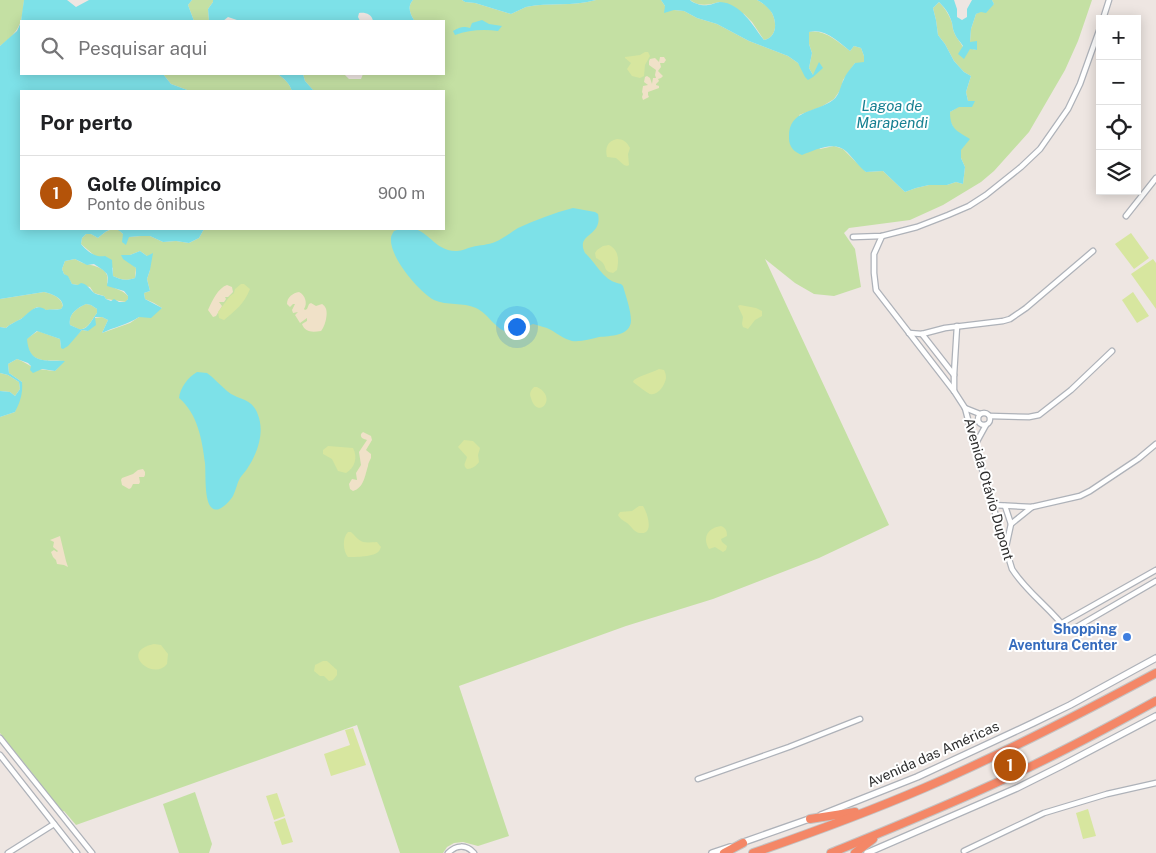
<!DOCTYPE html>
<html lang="pt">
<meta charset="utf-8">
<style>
:root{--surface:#fff;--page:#f6f6f6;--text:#202124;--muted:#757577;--line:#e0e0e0;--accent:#b45309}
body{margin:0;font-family:"Public Sans",sans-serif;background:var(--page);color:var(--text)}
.controls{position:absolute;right:15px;top:15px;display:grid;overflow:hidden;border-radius:0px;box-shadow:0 2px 12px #0003}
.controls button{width:45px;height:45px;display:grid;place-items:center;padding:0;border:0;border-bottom:1px solid var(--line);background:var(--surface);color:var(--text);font:25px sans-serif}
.you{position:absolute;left:516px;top:326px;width:18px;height:18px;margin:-12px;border:4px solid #fff;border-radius:50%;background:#1a73e8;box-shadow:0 0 0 8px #1a73e833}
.badge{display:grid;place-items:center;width:32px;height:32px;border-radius:50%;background:var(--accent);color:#fff;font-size:16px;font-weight:700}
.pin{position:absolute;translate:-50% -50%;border:2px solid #fff;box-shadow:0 1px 5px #0006}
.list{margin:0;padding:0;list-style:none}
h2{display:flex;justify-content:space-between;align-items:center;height:65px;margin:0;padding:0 20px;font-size:21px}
h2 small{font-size:16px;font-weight:400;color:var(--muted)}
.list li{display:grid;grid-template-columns:32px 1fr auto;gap:15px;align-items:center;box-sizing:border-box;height:75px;padding:0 20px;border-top:1px solid var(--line)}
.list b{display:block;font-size:19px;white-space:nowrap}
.list p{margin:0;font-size:16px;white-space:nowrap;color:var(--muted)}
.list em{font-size:16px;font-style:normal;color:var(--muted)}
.icon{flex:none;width:28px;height:28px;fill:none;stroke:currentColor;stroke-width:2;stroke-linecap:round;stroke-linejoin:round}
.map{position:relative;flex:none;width:1156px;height:853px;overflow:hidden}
.search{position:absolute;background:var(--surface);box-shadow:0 2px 12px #0003;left:20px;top:20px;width:425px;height:55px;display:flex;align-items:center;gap:12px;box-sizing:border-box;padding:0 18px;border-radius:0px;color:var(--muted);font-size:19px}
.panel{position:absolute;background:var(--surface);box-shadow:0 2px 12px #0003;left:20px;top:90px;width:425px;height:140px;border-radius:0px}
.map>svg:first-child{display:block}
.green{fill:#c4e0a3}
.sand{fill:#f0e1c8}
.pitch{fill:#d7e69f}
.water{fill:#7de1e8;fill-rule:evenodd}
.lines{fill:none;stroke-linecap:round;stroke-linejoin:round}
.street-casing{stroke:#aeb2b9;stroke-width:7}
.secondary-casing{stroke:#aeb2b9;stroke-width:8}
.highway-casing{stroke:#c4c4c4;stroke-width:10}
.street{stroke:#fff;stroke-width:4.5}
.secondary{stroke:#fff;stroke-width:5.5}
.highway{stroke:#f48767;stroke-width:8}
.shop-dot{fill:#3f7fe0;stroke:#fff;stroke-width:2}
.labels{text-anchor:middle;stroke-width:4;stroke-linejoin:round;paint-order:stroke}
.street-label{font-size:14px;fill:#2e2e2e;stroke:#fff}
.shop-label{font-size:14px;font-weight:bold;fill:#366cbe;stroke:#fff;text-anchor:end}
.water-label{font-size:15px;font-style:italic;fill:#178192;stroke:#fff}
</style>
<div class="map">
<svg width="1156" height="853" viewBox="0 0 1156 853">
<rect width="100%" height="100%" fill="#eee6e2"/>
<g class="green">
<path d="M0,0H24C22,23 20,31 0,46Z"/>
<path d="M192,0H213V2L208,9L209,21H194L188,5Z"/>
<path d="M413,0H462L465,2L475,3L511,14C516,12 521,9 526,7C549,2 573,7 596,0H661L665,6L674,10L684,11L697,18L717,24L749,41L788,56L798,63L801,67L813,75L809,68L812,53L809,44V32C825,29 838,42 850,51L854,46L861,48L864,56V63H855L843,80L841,89L834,99L821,107L799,115L820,149L834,146L843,149L866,172L883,171L905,192L916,188L929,185H947L956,182L963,184L965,167L961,158V150L954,129L950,121V112L968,101L966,92L971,76L964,72L954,61L945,44L938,35L936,20L933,8L939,2C944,7 948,13 951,20C953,24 952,28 954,32C956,38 960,41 963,47L977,50L970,42L971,29L976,14L994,4L992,0H1092L1078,41L1065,70L1029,132L994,171L981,182L943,205L910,220L849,228L844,233L855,249L861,287L834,296L814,294L795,283L765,259L889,525L819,558L713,599L626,626L459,686L509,836L478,846L463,842L454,843L447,847L443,853H400L357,725L76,825L64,811L62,812L35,781L37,779L0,733V417L15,412L22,382L9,373L8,364L17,359C23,361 27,364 32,367C39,370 48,370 55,371L64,361C44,360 29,364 26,339L38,331L60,339L61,348L75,337L82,330L88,331L95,318L102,317L108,320L102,333L130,323L139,317L162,308L154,303L145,299L144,293L150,291L147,279L150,270L149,256H147L140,251L130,255H122L136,268L135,278C126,281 121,280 113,276V268L95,256L81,244L82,238L86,234H91L98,238C104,233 110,228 118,229L123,234L129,237L141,236H150L163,242L176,241L189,243L199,238L204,229H444V91H314L305,81L303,74H344L349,79H361L363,74H444V21H413L414,20C410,14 407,6 413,0Z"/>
<path d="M690,0H757C763,3 769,7 772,13C777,23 777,37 764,40L752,22L744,14L719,2C709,5 699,7 690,0Z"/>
<path d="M163,74H277C283,77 290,84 292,91H190L171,84Z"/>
<path d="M75,259C79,261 82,263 86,264C96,266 111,269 107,283C113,289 122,289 128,296V299L126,302L106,299L104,296L94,293L90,287L72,284L68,277L64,274L62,269L65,261Z"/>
<path d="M44,292C52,294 62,297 63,307L61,309L46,310L37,307C32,310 28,313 24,317C18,321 11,323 6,328L0,327V299Z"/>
<path d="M86,304L91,305L97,309V313C92,319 88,331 78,329C76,328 73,326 70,325C68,314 77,308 86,304Z"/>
<path d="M0,373L8,375L19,382L20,389L15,396L10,392L0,391Z"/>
<path d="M195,792L212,844L209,853H179L163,804Z"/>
</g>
<g class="sand">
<path d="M660,57H664L666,60L664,63H660L661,67L658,71L663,76L661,78L658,79L659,81L656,84V85L659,86V88L648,92V95L649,97L643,100L642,97L643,94L642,92L643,86L648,85L644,82L645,77L647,76L650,78L652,84L653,78H656L655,75L656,70L649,65V61L650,59L655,58L659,62Z"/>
<path d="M227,285L232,287L233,292L228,297H225L226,299L224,302H219L222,306L216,316L213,317L208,310C212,301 218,288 227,285Z"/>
<path d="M299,292C305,295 308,303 304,309L305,310L307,309L309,304L311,303L316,306L322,304C323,305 324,305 325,307C329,312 325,327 321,331C313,332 305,333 302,324L307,321V318L300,323L295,315L298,312L293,313L292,310L295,304H293L290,307L287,304C287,297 293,293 299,292Z"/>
<path d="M363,432L371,436L372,440L366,450L371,454V458C370,460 368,463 368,466C365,475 364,488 353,491L350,489L349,484L352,479L357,480L356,473L361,465L359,452L367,440C364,439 360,438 361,434Z"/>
<path d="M143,469L145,472V475L144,477H139L140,482L139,484H133L131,488L129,489L122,485L121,480L122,478L133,474L138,470Z"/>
<path d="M60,536L66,561L68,567L64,565L57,564L56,560L53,557L51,552L54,550L57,552L58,551L53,547L54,542L50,540Z"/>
</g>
<g class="pitch">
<path d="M645,52H648L650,56L645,65L644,76L640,78L632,76L627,69L631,63L625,58V57L640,55Z"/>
<path d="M617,139C623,139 627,142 630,148L628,154L629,165L627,166L624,165L616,158L607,157C605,148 607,141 617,139Z"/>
<path d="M1131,233L1149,258L1134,269L1115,244Z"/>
<path d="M609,245C619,250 619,260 617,270L613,273C603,271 607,267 602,262C600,260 598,259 596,258L595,253L597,250L603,246Z"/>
<path d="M1153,259L1156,263V309L1131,274Z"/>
<path d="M241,284H244L250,289C244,304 236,310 224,320L219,318L218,312L230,296L234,293L235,289Z"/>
<path d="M1133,292L1149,316L1137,323L1122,300Z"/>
<path d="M740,305L756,308L762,311V316L755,320L748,329L743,327L742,324L743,317L738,306Z"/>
<path d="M659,369L664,370C665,372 666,374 666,378C665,385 658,396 650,394C649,394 634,383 633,382L634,380C641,375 651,373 659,369Z"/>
<path d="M534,387H537C559,398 537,421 531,398C529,393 531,390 534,387Z"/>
<path d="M464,440L473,441L480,448L478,455L479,462C476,466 472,469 467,469C462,465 466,462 467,457L458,447Z"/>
<path d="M328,446L353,448C358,457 355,468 346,473L338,471L332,459L323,454V450Z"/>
<path d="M639,506H643C647,512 655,535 640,533C635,533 631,526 627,523C623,520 621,520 618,515L620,512L632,511Z"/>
<path d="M721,526C726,528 727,531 727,536L721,539L722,542L727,546L726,550L723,552L715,547L709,549C702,537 708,528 721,526Z"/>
<path d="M348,532H351C362,543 360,543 377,542L381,547C380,549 380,550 379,551C375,557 355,557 348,557C343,551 342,538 348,532Z"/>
<path d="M154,644L161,645L168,654L167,664C153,682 118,651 154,644Z"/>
<path d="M323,661H327L337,670V675L333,680L329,681L324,676H320L314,671L315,665Z"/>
<path d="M353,728L366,765L331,776L324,754L350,745L345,730Z"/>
<path d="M277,793L285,816L274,820L266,796Z"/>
<path d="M1088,809L1096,836L1083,839L1076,813Z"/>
<path d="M285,818L293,842L282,845L274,822Z"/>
</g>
<g class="water">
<path d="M24,0H67L76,7L89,0H192L188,5L194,21H21Z"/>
<path d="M213,0H413C407,6 410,14 414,20L413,21L404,20L373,21C372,14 365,12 359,13L358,17L360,21H240L228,17L223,21H209L208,9L213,2Z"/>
<path d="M462,0H596C573,7 549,2 526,7C521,9 516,12 511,14L475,3L465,2Z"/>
<path d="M661,0H690C694,4 703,6 708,5C712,5 716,2 720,2C741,3 753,26 764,40C777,37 777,23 772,13C768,7 763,3 757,0H954L957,9V17L962,20L967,17V9L972,0H992L994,4L986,13L981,12L976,14L971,29L970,42L977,41V50L970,49L964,59L958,54L963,46C960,41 956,38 954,32C952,28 953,24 951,20C949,13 944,7 939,2L933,8L936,20L938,35L945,44L954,61L964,72L971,76L966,92L968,101H975L972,107H959L950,112C950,129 957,131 970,139L961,150V158L965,167L963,184L956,182L947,185H929L916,188L905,192L883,171L866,172C859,167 854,159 847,152C834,140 816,150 802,155C794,152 789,147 789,138C788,109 816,113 833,100C840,95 840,86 844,79C846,74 851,68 855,63L864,62V56L861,48L854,46L850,51C838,42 826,28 809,32V44L812,53L809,68L813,75L819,62L823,68L813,77L808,80L805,77L798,63L788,56L749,41L717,24L697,18L684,11L674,10L664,13L665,6Z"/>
<path d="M482,20L489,24L502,26L498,31C484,29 468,30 455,35L453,31C460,27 463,26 470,28L472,23Z"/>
<path d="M21,22V74H163L171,84L190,91H21V229H204L199,238L189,243L176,241L163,242L150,236H141L129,237L126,245L122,242L123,234C114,224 106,231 98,238L91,234H86L82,238L81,244C87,251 95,258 105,256L112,260L113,276C121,280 126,281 135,278L136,273V268L123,259L121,255H130L140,251L147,256L153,253L150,270L147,279L150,291L144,293L145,299L162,308L151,318L139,317C127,325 114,327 102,333L108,320L102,317H95L96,325L88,331L82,330L68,346L63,349L61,348L60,339L37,331L27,339C29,364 44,360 65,361L55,371L42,369L33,373L30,370L31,366L28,363L17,359L8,364L9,373L22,382C23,394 20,402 15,412L0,417V391L10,392L15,396L20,389L19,382L8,375L0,373V327L6,328C10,324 15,322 21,319C29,313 36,302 46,310C51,309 56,310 61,309L63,306C62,297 52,294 44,292L0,299V46L17,31ZM75,259L87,265L94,264L103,270L107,274L108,278L107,286L124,291L128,296V299L125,302H119L114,299L111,301L106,299L104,296C101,295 96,295 93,292C89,288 87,284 81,283L78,285L72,284L68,276L64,274L62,269L65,261ZM86,304L91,305L97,309V313C92,319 88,331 79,329C76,328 73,326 70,325C68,314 77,308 86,304Z"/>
<path d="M277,74H303L305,81L314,91H292C290,84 283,77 277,74Z"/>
<path d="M573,208L595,212L598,214C603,237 575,233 585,253C598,265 603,281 621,284L623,286C626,297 631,310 631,321C630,336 610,336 599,337C590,339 582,342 572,341C564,339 558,334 551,330C546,327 539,326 533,324C522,327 525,337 510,333C495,330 489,314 476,308C463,302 447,306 434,300C419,292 389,257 391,238C391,235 393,233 394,231C429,219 429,252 457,251C462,251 467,248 472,247C480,245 488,245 495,242C503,239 510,233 518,228C535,220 554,213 573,208Z"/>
<path d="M197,372L207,373C214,378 220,385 227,391C239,401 252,397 258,415C265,433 257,454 247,469C245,472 242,475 240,478C237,483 236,490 233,496C230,501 219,514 212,508C204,502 206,473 205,463C202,440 198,414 179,398C180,388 188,377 197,372Z"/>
</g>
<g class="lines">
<g class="street-casing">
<g id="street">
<path d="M1103,19L1109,0"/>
<path d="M1126,216L1156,178"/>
<path d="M882,236L874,254V273L876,290L954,391L965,408L975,446L1012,569C1027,593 1052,609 1068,632L1156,581"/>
<path d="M853,237L882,236L917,227L948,215L969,206L986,195L1021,167L1040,149L1068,109L1080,84L1100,28"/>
<path d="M909,333L922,334L945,328L1003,321L1010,319L1026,308L1093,251"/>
<path d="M922,334L954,375"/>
<path d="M954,391V375L957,326"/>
<path d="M965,408L980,414"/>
<circle cx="984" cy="419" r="6"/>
<path d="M990,416L1029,417L1039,415L1071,390L1112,351"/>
<path d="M975,445L986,425"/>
<path d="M993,505L1032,507L1080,496L1090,491L1138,459L1156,444"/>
<path d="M1005,506L1011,524"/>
<path d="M1006,547L1011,524L1032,507"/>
<path d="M1062,623L1156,570"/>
<path d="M0,738L92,853"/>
<path d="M0,755L77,853"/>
<path d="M698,779L789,747L860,719"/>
<path d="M964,851L1044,813L1107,794L1156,783"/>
<path d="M8,853L54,824"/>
<path d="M448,853C456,845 466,844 474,853"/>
</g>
</g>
<g class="secondary-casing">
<g id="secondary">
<path d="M821,815L917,777L1033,723L1070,705L1156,658"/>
<path d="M741,843L812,818"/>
<path d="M712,853L730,847"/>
<path d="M867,853L1017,788L1061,766L1156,716"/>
</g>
</g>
<g class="highway-casing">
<g id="highway">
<path d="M810,819L855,812"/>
<path d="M724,853L743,843"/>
<path d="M753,853C811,833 868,812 924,788C1003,754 1080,714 1156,673"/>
<path d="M831,853C892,828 954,803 1013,775C1062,752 1109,727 1156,701"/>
<path d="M855,853L873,839"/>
</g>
</g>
<use href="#street" class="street"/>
<use href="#secondary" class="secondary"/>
<use href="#highway" class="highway"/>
</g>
<circle class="shop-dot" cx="1127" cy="637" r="5"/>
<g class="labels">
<g class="street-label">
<text transform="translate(989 489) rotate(74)" y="5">Avenida Otávio Dupont</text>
<text transform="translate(933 754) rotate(-24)" y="5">Avenida das Américas</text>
</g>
<g class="shop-label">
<text x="1117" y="634">Shopping<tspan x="1117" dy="16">Aventura Center</tspan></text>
</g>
<g class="water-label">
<text x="892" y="111">Lagoa de<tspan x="892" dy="17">Marapendi</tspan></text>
</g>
</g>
</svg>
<div class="controls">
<button>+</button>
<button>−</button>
<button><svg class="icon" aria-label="locate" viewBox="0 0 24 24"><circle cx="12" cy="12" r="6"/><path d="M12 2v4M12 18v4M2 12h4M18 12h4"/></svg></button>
<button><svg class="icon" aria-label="layers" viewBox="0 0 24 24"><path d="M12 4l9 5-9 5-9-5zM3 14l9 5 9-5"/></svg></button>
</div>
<div class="you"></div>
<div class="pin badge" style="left:1010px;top:765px">1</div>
<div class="search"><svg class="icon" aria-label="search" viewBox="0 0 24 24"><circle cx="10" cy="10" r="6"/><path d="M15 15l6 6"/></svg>Pesquisar aqui</div>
<section class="panel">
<h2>Por perto<small></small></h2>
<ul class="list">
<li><span class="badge">1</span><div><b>Golfe Olímpico</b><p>Ponto de ônibus</p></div><em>900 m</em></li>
</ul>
</section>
</div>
